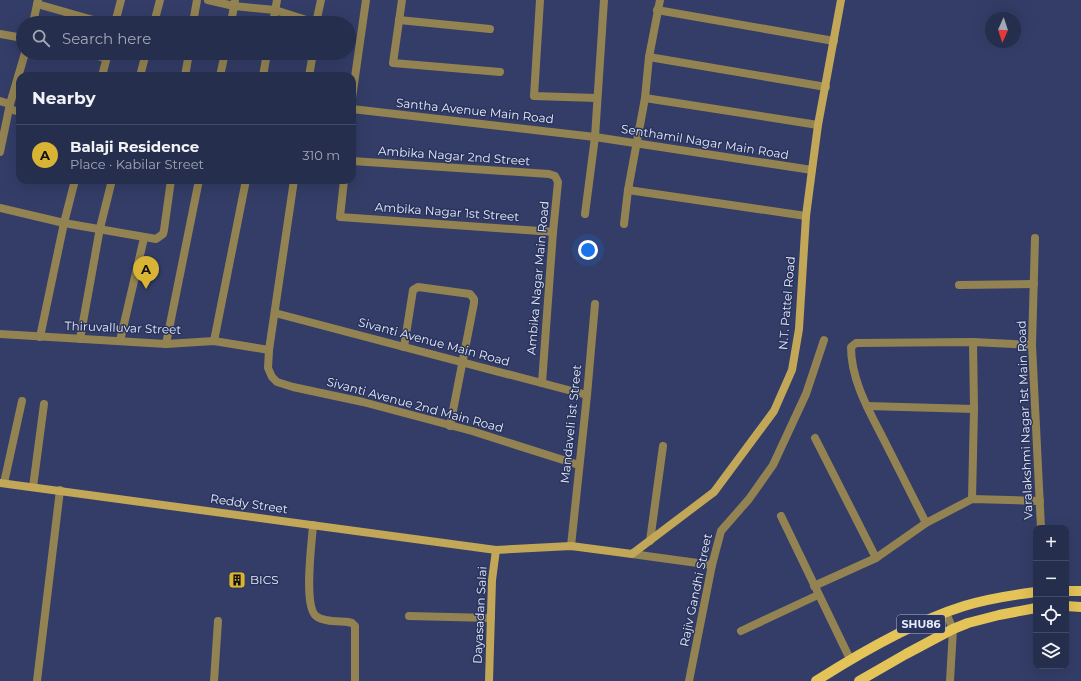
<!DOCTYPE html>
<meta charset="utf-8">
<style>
:root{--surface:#262e4d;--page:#323a57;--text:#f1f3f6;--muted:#a4a8b6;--line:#424a65;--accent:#d9b334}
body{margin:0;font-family:Montserrat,sans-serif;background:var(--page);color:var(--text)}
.controls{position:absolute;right:12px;bottom:12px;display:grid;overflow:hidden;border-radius:8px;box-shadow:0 4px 16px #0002}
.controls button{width:36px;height:36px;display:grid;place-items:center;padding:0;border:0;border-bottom:1px solid var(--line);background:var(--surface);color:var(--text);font:20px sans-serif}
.compass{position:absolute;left:985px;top:12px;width:36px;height:36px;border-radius:50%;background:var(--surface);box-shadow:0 4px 16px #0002;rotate:183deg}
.you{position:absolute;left:588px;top:250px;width:14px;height:14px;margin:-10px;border:3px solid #fff;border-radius:50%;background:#1a73e8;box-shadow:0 0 0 6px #1a73e833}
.badge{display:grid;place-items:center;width:26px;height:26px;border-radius:50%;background:var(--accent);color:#111;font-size:13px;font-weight:700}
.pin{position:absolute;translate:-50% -33px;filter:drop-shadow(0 1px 2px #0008)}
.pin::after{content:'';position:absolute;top:21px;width:14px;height:12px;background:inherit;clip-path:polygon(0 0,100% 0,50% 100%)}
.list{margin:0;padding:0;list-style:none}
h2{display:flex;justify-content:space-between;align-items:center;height:52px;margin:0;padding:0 16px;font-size:17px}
h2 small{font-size:13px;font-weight:400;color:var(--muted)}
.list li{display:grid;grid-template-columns:26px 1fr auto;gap:12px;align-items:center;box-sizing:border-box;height:60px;padding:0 16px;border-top:1px solid var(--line)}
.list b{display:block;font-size:15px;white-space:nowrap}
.list p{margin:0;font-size:13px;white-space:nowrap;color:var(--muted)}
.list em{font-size:13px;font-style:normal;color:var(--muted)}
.icon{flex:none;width:22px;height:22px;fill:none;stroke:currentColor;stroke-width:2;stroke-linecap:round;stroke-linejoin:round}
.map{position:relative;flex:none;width:1081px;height:681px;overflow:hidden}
.search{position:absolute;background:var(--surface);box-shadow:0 4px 16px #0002;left:16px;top:16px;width:340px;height:44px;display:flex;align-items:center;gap:10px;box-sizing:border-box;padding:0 14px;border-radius:22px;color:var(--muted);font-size:15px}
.panel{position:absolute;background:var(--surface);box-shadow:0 4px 16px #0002;left:16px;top:72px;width:340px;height:112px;border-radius:12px}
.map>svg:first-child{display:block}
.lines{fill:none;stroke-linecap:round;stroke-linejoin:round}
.street{stroke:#938352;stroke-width:8}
.secondary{stroke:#c1a757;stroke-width:8}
.primary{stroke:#e4c358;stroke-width:10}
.labels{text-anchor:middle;stroke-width:3;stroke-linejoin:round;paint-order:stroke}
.shield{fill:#29335c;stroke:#aeb4cc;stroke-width:1}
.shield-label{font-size:11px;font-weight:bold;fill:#e7ecfc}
.street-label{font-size:12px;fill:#e7ecfc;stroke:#29335c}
.poi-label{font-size:12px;fill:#e7ecfc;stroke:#29335c;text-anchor:start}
</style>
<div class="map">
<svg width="1081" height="681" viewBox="0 0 1081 681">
<rect width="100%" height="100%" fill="#333d67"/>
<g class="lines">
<g class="street">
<path d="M208,0L234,6L275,10L316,23L321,0"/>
<path d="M402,0L393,63L500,72"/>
<path d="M540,0L534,96L597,98"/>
<path d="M37,4L104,23"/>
<path d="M657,10L834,41"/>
<path d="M399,20L490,29"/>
<path d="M33,23L38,0"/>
<path d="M115,23L121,0"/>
<path d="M154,23L160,0"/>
<path d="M193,23L197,0"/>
<path d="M231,23L235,0"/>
<path d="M273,23L277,0"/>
<path d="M0,34L23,38"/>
<path d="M86,53L106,58"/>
<path d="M649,57L826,87"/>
<path d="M102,76L108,53"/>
<path d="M140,76L146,53"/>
<path d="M185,76L189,53"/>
<path d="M220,76L225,53"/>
<path d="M263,76L267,53"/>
<path d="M309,76L313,53"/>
<path d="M352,98L366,0"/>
<path d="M645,98L818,125"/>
<path d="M0,101L10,104"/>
<path d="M9,109L20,112"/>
<path d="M352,109L595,137L812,170"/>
<path d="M0,152L10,104L25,53"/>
<path d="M352,161L549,174L555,176L558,182L553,232L542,383"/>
<path d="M294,180L269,350L268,368L272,377L277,382L293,387L363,402L472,431L579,465"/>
<path d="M344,180L340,217L553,232"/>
<path d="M628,190L806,216"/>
<path d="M0,208L64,223L156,239L163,234L164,230L171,180"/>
<path d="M585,214L595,137L604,0"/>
<path d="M624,224L628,190L645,98L649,57L660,0"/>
<path d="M1035,238L1032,345L1041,528"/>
<path d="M959,285L1034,284"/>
<path d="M275,313L587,395"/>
<path d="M0,334L166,344L214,341L269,350"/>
<path d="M40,337L64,223L75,180"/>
<path d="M80,339L100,228L112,180"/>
<path d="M120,341L144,238"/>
<path d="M214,341L246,180"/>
<path d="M166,344L199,180"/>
<path d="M404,347L413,290L418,287L470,294L474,299V303L450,426"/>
<path d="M867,406L974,409"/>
<path d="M815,438L876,558"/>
<path d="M4,483L22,401"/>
<path d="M33,487L44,404"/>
<path d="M972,499L974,409L973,342"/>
<path d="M781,516L850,659"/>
<path d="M926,523C913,497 899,470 886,444C871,414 851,382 851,347L856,343L973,342L1032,345"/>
<path d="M313,525C312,542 303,605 316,616C323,622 339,621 348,622L352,623L355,626V681"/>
<path d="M650,541L663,446"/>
<path d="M571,546L587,395L595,304"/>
<path d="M632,554L712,565"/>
<path d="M814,586L876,558L926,523L972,499L1040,501"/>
<path d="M946,613L953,629L950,681"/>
<path d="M409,616L491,618"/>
<path d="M741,631L818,595"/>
<path d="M37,681L60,490"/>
<path d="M214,681L218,621"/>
<path d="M689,681L712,565L721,531L749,499L773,465L806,394L824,340"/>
</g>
<g class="secondary">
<path d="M0,483L496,550L571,546L632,554L714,492L774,411L792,370L799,329L806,216L812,170L818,125L841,0"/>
<path d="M489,681L492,580L496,550"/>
</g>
<g class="primary">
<path d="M1066,591H1081"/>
<path d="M1066,606L1081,607"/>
<path d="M816,681C860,653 913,622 964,606C987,599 1012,595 1036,592"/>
<path d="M859,681L906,654L953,629L968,623L999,615L1036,608"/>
</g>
</g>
<defs>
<g id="building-square" transform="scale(0.9)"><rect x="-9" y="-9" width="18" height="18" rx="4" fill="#d9b334" stroke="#29335c"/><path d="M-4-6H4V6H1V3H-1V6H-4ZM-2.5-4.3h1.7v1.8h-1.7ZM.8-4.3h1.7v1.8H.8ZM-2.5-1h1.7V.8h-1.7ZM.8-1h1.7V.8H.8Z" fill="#111"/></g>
</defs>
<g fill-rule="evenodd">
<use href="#building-square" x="237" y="580"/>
</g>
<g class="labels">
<rect class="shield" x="897" y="615" width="48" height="18" rx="3"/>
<g class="shield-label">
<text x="921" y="628">SHU86</text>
</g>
<g class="street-label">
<text transform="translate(475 111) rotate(6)" y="4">Santha Avenue Main Road</text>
<text transform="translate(705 142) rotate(9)" y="4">Senthamil Nagar Main Road</text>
<text transform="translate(454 156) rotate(4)" y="4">Ambika Nagar 2nd Street</text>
<text transform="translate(447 212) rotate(4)" y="4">Ambika Nagar 1st Street</text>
<text transform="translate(538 278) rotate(-85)" y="4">Ambika Nagar Main Road</text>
<text transform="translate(787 303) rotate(-85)" y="4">N.T. Pattel Road</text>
<text transform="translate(123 328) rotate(2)" y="4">Thiruvalluvar Street</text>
<text transform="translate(434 342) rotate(15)" y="4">Sivanti Avenue Main Road</text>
<text transform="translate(415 405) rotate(15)" y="4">Sivanti Avenue 2nd Main Road</text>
<text transform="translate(1025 420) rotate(-92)" y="4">Varalakshmi Nagar 1st Main Road</text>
<text transform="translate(571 424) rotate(-84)" y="4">Mandaveli 1st Street</text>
<text transform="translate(249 504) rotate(8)" y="4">Reddy Street</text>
<text transform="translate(696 590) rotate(-78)" y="4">Rajiv Gandhi Street</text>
<text transform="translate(480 615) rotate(-87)" y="4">Dayasadan Salai</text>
</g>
<g class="poi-label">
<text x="250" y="584">BICS</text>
</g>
</g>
</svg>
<div class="controls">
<button>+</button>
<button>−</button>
<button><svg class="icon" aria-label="locate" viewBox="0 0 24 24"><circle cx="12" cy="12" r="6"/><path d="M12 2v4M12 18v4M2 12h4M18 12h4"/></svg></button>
<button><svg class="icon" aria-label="layers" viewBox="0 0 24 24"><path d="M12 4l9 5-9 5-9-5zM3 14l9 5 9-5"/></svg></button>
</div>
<svg class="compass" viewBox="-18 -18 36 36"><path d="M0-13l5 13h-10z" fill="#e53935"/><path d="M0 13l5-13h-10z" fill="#a4a8b6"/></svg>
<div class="you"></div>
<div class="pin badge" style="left:146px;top:289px">A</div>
<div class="search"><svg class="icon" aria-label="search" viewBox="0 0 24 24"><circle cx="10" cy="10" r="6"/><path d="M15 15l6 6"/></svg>Search here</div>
<section class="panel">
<h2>Nearby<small></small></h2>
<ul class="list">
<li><span class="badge">A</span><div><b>Balaji Residence</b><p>Place · Kabilar Street</p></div><em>310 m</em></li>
</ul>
</section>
</div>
